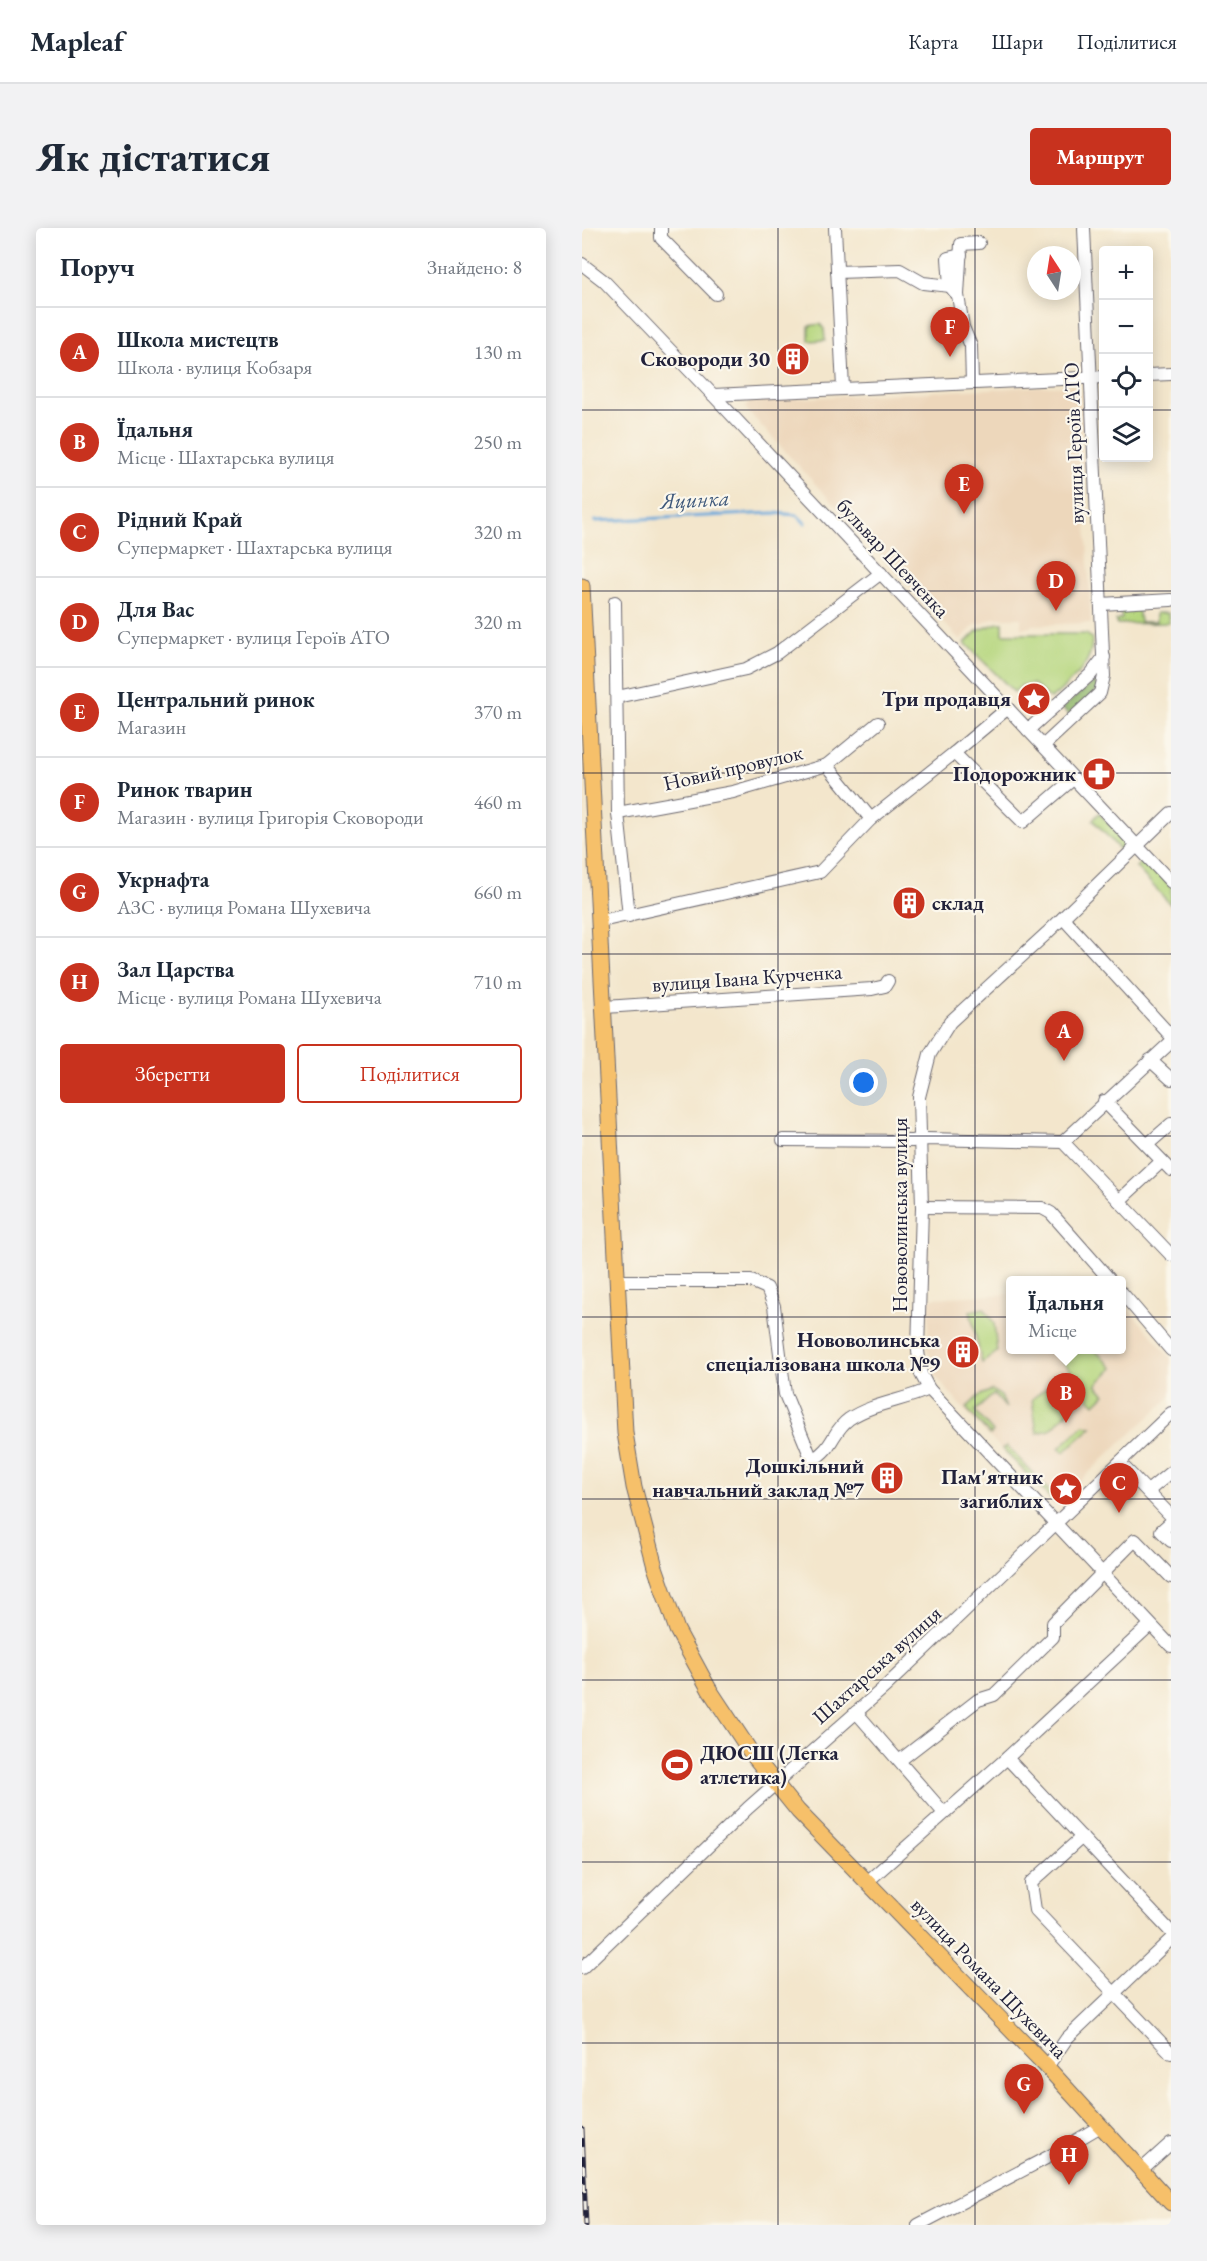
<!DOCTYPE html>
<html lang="uk">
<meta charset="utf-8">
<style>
:root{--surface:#fff;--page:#f2f2f3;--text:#1f2937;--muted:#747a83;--line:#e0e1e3;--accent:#c8321e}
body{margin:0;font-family:"EB Garamond",serif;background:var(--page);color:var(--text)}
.controls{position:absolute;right:18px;top:18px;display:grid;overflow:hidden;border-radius:6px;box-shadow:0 3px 15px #0003}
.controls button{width:54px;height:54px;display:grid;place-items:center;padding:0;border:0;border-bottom:2px solid var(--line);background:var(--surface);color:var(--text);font:30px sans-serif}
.compass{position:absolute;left:445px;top:18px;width:54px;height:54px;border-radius:50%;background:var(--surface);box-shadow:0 3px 15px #0003;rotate:348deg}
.you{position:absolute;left:282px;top:855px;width:21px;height:21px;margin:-15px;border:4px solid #fff;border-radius:50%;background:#1a73e8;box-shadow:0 0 0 9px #1a73e833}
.badge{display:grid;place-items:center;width:39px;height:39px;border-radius:50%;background:var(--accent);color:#fff;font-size:20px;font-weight:700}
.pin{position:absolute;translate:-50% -50px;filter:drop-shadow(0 2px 3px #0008)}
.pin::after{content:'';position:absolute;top:32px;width:21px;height:18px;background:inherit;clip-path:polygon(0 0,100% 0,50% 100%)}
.popup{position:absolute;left:424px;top:1048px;width:120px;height:78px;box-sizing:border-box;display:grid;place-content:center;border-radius:6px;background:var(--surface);filter:drop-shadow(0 2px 4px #0005);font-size:20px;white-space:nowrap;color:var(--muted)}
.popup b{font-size:22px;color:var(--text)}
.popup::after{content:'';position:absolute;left:50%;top:100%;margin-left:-12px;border:12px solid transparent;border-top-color:var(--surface)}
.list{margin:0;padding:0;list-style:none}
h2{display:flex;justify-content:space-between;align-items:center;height:78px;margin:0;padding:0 24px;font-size:26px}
h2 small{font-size:20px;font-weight:400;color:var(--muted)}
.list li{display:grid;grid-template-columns:39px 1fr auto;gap:18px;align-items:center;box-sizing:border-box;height:90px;padding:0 24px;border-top:2px solid var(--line)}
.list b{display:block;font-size:22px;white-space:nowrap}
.list p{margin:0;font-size:20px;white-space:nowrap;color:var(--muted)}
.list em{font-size:20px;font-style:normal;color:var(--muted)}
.actions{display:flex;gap:12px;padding:18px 24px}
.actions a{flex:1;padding:14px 0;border:2px solid var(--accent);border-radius:6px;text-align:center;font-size:21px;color:var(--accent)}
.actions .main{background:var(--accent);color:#fff}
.icon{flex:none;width:33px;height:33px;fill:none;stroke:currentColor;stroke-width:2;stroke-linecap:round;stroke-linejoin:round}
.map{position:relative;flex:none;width:589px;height:1997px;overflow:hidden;border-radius:6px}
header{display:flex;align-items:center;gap:36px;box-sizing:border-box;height:84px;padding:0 30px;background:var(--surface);border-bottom:2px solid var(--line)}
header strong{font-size:28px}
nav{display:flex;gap:33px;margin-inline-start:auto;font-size:21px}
.intro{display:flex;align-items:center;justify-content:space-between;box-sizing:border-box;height:144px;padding:0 36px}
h1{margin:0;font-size:42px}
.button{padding:15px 27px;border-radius:6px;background:var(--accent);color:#fff;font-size:21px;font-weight:700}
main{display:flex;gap:36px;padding:0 36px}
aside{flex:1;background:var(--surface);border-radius:6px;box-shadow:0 3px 15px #0003}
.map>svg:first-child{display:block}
.built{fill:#edd7bb}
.green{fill:#b5d67d;stroke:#6c7c5c;stroke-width:1.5}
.forest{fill:#90b76c;stroke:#596c54;stroke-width:1.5}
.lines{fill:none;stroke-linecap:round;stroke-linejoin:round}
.stream{stroke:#68a8db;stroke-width:3}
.minor-casing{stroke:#6b676e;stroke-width:14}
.major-casing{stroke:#6b676e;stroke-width:17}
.minor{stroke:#fff;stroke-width:12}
.major{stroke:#f6c06b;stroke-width:15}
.rail-casing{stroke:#22223b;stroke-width:5}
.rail{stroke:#fbf7ec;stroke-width:3;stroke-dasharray:9;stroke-linecap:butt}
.grid{fill:none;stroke:#22223b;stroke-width:1.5;stroke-opacity:0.55}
.labels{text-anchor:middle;stroke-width:4.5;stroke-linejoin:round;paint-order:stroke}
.poi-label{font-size:21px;font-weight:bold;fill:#22223b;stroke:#fbf7ec;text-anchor:end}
.street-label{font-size:21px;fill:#22223b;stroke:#fbf7ec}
.water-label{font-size:22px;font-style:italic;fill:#3e587b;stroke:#fbf7ec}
</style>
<header>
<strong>Mapleaf</strong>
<nav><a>Карта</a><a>Шари</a><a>Поділитися</a></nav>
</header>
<div class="intro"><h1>Як дістатися</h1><a class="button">Маршрут</a></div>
<main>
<aside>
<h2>Поруч<small>Знайдено: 8</small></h2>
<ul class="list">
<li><span class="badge">A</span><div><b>Школа мистецтв</b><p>Школа · вулиця Кобзаря</p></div><em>130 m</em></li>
<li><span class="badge">B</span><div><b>Їдальня</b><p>Місце · Шахтарська вулиця</p></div><em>250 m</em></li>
<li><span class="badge">C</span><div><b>Рідний Край</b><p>Супермаркет · Шахтарська вулиця</p></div><em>320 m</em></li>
<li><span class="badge">D</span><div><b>Для Вас</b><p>Супермаркет · вулиця Героїв АТО</p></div><em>320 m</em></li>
<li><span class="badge">E</span><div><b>Центральний ринок</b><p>Магазин</p></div><em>370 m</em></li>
<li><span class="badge">F</span><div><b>Ринок тварин</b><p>Магазин · вулиця Григорія Сковороди</p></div><em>460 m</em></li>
<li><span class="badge">G</span><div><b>Укрнафта</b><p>АЗС · вулиця Романа Шухевича</p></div><em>660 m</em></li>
<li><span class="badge">H</span><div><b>Зал Царства</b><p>Місце · вулиця Романа Шухевича</p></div><em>710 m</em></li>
</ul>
<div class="actions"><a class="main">Зберегти</a><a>Поділитися</a></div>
</aside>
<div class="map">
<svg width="589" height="1997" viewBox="0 0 589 1997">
<rect width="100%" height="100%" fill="#fbf7ec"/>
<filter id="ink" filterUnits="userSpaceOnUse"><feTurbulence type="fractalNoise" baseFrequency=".0167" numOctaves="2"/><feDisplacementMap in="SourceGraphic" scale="12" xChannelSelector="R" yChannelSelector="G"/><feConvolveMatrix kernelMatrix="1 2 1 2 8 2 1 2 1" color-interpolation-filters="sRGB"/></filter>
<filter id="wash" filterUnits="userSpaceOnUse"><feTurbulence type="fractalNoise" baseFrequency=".008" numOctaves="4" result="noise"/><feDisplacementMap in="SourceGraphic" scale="24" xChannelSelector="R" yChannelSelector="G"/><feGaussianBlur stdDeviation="1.35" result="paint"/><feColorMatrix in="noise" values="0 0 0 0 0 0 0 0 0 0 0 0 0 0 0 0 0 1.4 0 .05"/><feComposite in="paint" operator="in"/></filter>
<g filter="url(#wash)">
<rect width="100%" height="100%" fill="#f3e6cc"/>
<g class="built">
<path d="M490,157L498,166L509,395L449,397V399L439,400V390H412L398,397L395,395L378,412L163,180L167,173Z"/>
<path d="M428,1066V1122H540V1073L589,1130V1168L472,1277L384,1184L355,1150L345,1119L348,1070Z"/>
</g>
<g class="green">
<path d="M238,96L242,101L243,112L227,113V98Z"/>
<path d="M556,380L558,394H574V385H586L587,395L535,396L534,392L540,391L538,381Z"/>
<path d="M416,395H421V406H504L510,410C511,438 489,453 469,471L451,456L440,457L432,464L383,415L395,403Z"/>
<path d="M517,585L545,615L538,622L511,592Z"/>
<path d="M564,630L589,658V677L554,639Z"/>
<path d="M402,1080L412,1095L415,1124L400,1135L388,1083Z"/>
<path d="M493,1122H513L531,1140L514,1157L523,1166L513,1176L487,1150L491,1145L480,1133Z"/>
<path d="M479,1150L494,1167L492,1169L496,1174L468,1202L455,1205L450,1171L464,1160L468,1167L471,1168L465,1159Z"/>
<path d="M410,1162L419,1168L424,1180L412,1166L393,1183L411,1204L408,1207L384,1180L397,1168Z"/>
<path d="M502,1197L510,1199L482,1224L477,1220Z"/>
<path d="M425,1218L473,1269L484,1259V1262L472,1274L421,1221Z"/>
</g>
<path class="forest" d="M513,453L517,460L489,489L480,480Z"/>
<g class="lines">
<path class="stream" d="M13,293L192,285L215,287L223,295"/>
</g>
</g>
<g filter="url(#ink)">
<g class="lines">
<g class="minor-casing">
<g id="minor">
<path d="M79,0V10L134,66"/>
<path d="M253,0L261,160"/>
<path d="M0,36L22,53L131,167L589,654"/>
<path d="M255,44L318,42L341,55L368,58L376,67"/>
<path d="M373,64L368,58L366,30L379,27"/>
<path d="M566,147L589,146"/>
<path d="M390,155L389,118L381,99L376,67L379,16L397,15"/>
<path d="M131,167L522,149"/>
<path d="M33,374L36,585L47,688"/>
<path d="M519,376L589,372"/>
<path d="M35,469L164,441L195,425L299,345"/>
<path d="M446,502L509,446L522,429"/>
<path d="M461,518L518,465L522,448L502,0"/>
<path d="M372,525L426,480"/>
<path d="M245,537L289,591"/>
<path d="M36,585L151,564L245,537L296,495"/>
<path d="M589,585L465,705L368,794L348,826L337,869L340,979L336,1123L339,1146L347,1161L589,1418"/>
<path d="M481,690L589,808"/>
<path d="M19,693L238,644L289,591L372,525L441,594L491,551"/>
<path d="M23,779L290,761L303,758L306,753"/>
<path d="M568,832L589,851"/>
<path d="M522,873L589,942"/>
<path d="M201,912L330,913L344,911L481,914L589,814"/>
<path d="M481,914L589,1027"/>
<path d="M566,916L589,896"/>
<path d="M537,973L580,933"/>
<path d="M340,979L460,980L469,985L528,1052"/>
<path d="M37,1053H169L185,1060L192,1078L203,1166L230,1232C252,1220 250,1203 267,1191C291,1175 321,1173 347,1161"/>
<path d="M540,1065L589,1122"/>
<path d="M538,1235L589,1288"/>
<path d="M566,1263L589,1244"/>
<path d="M589,1294L579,1303L589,1313"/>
<path d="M274,1484L362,1585"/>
<path d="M425,1530L589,1704"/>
<path d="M317,1533L396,1472L412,1467L471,1409V1395L553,1312L589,1349"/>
<path d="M500,1609L449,1655L453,1682L589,1825"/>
<path d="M285,1654L425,1530L568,1397"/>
<path d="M0,1740L166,1580L304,1458L589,1185"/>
<path d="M465,1839L485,1810L589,1711"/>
<path d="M558,1943L589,1915"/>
<path d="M336,1997L468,1928L517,1899"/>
</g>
</g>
<g class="major-casing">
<path id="major" d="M0,358L43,1205L52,1259L73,1339L95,1402L127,1461L170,1526L216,1583L465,1839L589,1975"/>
</g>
<use href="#minor" class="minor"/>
<use href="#major" class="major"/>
<g class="rail-casing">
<path id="rail" d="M0,1901L4,1997"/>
</g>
<use href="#rail" class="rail"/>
</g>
</g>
<path class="grid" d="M196,0V1997M393,0V1997M0,182H522M566,182H589M0,363H589M0,545H589M0,726H589M0,908H589M0,1089H589M0,1271H589M0,1452H589M0,1634H589M0,1815H589"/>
<defs>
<g id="building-disc" transform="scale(1.725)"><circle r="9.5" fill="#c8321e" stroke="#fbf7ec"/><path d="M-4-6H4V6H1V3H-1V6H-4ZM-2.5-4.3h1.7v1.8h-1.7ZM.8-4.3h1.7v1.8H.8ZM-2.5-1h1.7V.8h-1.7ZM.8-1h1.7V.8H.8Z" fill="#fff"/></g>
<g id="sight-disc" transform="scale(1.725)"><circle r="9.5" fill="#c8321e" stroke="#fbf7ec"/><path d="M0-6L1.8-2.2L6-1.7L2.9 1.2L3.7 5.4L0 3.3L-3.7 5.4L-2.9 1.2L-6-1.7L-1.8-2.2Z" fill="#fff"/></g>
<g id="pharmacy-disc" transform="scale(1.725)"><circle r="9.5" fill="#c8321e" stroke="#fbf7ec"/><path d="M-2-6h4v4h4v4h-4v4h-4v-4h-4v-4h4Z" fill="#fff"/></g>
<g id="stadium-disc" transform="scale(1.725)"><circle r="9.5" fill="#c8321e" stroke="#fbf7ec"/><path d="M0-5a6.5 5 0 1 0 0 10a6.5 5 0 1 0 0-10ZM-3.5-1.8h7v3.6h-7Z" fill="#fff"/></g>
</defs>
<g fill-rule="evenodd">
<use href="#building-disc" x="211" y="131"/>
<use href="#sight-disc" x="452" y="471"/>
<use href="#pharmacy-disc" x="517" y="546"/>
<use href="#building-disc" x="327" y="675"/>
<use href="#building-disc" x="381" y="1124"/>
<use href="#building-disc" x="305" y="1250"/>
<use href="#sight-disc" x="484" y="1261"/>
<use href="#stadium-disc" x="95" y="1537"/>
</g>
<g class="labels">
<g class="poi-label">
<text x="188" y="138">Сковороди 30</text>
<text x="429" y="478">Три продавця</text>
<text x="494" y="553">Подорожник</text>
<text x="350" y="682" text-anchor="start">склад</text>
<text x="358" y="1119">Нововолинська<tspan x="358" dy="24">спеціалізована школа №9</tspan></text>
<text x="282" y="1245">Дошкільний<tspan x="282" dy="24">навчальний заклад №7</tspan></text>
<text x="461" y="1256">Пам'ятник<tspan x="461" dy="24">загиблих</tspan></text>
<text x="118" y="1532" text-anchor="start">ДЮСШ (Легка<tspan x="118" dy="24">атлетика)</tspan></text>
</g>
<g class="street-label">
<text transform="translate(492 215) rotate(-92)" y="7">вулиця Героїв АТО</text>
<text transform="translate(311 330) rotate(47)" y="7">бульвар Шевченка</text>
<text transform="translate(151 540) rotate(-13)" y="7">Новий провулок</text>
<text transform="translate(165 750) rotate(-4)" y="7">вулиця Івана Курченка</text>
<text transform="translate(318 987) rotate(-90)" y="7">Нововолинська вулиця</text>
<text transform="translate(295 1437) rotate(-42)" y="7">Шахтарська вулиця</text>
<text transform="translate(407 1750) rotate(46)" y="7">вулиця Романа Шухевича</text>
</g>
<g class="water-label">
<text transform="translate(113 271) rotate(-3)" y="8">Яцинка</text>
</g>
</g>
</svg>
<div class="controls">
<button>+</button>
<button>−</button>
<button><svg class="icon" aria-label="locate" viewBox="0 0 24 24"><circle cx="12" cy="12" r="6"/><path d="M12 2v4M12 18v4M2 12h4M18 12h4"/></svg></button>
<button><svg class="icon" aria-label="layers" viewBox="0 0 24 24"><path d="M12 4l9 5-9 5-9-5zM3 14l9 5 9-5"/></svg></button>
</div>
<svg class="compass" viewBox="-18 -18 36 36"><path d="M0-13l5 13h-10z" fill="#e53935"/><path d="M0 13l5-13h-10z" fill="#747a83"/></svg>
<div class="you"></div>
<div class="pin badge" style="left:482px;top:833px">A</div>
<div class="pin badge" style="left:484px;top:1195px">B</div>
<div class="popup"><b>Їдальня</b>Місце</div>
<div class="pin badge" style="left:537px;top:1285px">C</div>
<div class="pin badge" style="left:474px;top:383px">D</div>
<div class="pin badge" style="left:382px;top:286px">E</div>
<div class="pin badge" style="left:368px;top:129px">F</div>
<div class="pin badge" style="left:442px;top:1886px">G</div>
<div class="pin badge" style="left:487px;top:1957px">H</div>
</div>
</main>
